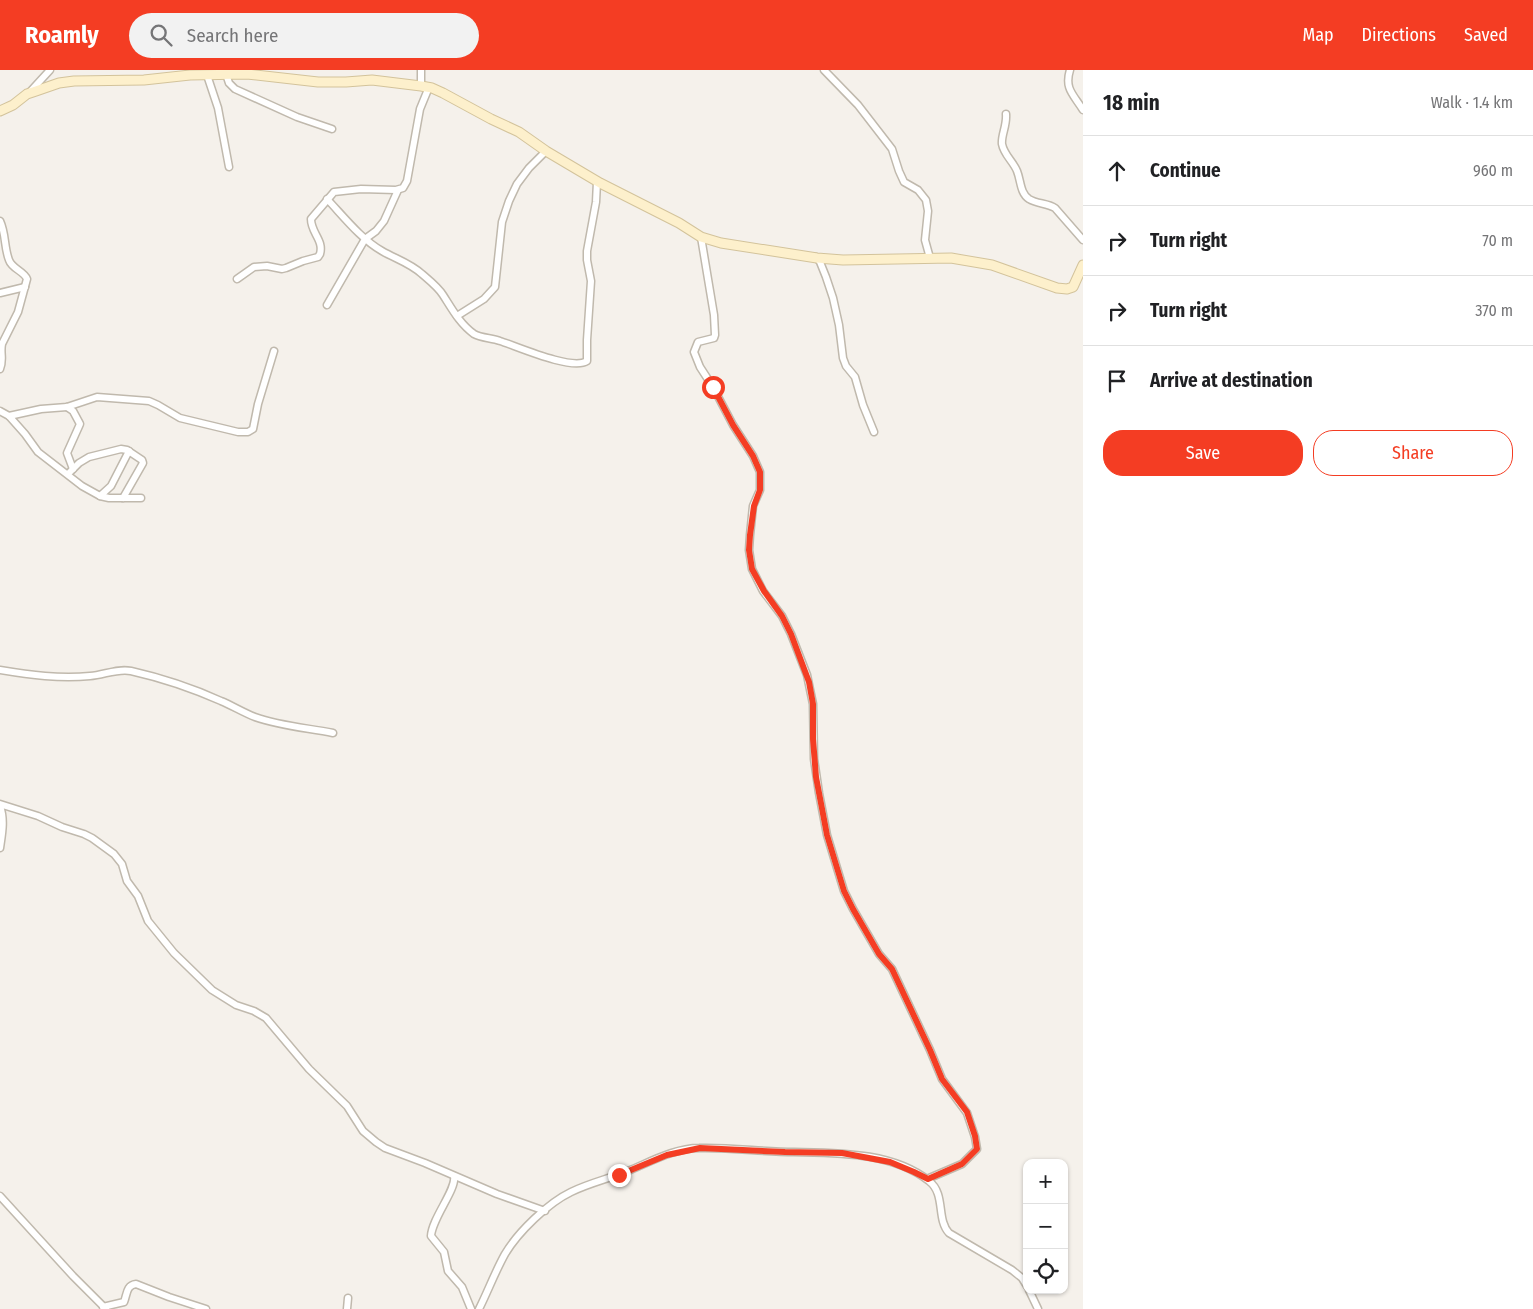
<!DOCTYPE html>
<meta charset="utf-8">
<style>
:root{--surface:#fff;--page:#f2f2f2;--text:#202124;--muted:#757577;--line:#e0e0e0;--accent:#f43d23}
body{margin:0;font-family:"Fira Sans Condensed",sans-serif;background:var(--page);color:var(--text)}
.controls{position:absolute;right:15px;bottom:15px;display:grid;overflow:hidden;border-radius:10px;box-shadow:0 1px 4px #0004}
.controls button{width:45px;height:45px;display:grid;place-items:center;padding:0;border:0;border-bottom:1px solid var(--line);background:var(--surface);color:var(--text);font:25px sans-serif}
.stop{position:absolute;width:15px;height:15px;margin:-11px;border:4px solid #f43d23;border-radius:50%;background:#fff}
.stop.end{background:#f43d23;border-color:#fff;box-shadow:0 1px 5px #0008}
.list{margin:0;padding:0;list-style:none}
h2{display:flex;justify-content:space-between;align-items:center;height:65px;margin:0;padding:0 20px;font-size:21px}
h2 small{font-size:16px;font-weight:400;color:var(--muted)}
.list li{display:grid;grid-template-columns:32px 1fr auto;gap:15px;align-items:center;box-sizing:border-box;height:70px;padding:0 20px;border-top:1px solid var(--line)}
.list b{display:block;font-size:19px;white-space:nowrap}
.list em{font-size:16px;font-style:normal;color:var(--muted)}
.actions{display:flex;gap:10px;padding:15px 20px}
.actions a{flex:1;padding:11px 0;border:1px solid var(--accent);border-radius:20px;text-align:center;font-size:18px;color:var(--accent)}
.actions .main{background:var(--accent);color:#fff}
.icon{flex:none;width:28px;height:28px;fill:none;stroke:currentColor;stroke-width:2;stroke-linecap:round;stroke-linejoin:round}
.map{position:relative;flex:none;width:1083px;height:1239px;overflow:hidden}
header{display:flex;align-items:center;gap:30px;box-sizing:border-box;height:70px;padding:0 25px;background:var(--accent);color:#fff}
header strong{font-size:24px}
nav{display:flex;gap:28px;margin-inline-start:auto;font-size:18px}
.search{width:350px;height:45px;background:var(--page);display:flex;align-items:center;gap:12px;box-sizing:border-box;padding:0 18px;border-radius:28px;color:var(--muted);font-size:19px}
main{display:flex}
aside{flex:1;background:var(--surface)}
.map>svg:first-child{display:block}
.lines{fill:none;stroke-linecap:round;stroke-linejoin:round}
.street-casing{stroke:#c0b9ad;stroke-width:9}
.secondary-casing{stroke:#d3c39b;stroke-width:11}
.street{stroke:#fff;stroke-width:6}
.secondary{stroke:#fdf0cc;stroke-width:9}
.route{stroke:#f43d23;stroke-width:6}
</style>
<header>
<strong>Roamly</strong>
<div class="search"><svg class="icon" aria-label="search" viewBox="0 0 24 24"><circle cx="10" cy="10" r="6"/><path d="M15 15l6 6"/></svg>Search here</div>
<nav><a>Map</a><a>Directions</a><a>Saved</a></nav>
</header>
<main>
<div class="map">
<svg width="1083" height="1239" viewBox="0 0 1083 1239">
<rect width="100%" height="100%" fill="#f5f1eb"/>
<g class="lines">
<g class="street-casing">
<g id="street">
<path d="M824,0L858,35L892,79L899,101L904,112L918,120L926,130L928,141L925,170L930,188"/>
<path d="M1070,0C1064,19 1074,25 1083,40"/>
<path d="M226,4L229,13L235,19L297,47L332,59"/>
<path d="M207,5L218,38L229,97"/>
<path d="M421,16V0"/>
<path d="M28,24L50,0"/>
<path d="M1006,44C1007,56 1001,65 1002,74C1004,85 1013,91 1017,101C1021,111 1020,123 1029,129C1037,134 1047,133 1055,138L1083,170"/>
<path d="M327,129C344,147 361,169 382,181C396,189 410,193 422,204C429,210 438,217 443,225C452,239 460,254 474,264C481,268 492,268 500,271C516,276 572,301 587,291V270L591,211L587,190V181L596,132L597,112"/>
<path d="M0,151C6,164 4,177 9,190C12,199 24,201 27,209L18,242L2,274C0,283 4,290 0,299"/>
<path d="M701,167L714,245L715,265L714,268L698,272L694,282L700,297L713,317L733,355L753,386L760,402V420L753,436L750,465L749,480L752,499L763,521L782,546L791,564L807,605L813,634L814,689L819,723L827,765L844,821L853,839L879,884L892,899L930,980L942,1009L967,1043L975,1067L977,1079L962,1094L927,1109"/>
<path d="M816,187L820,192L826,207L833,228L839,255L843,288L846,296L855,307L863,335L874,362"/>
<path d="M237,209L254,197L267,196L282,199L286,198L303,191L318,187L320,184C324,170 311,163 311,149L334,122L361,119L396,120L403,118L407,111L420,39L429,17"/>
<path d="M0,223L25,217"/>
<path d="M327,235L365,169L376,161L384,151L398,120"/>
<path d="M457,246L484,229L495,217L502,152L509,131L517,114L529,98L546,81"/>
<path d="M67,337L73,341L80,354L67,383L73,399"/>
<path d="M0,341L9,346L25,364L38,382L82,416L100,426L109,428H141"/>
<path d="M9,346L41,339L67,337L97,327L149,331L158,335L180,348L238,362H248L253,359L258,334L274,281"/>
<path d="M68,404L79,393L89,387L121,379L127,380L142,390L143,393L123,428"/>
<path d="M100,426L111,416L129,381"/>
<path d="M0,600C30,605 60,609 90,606C104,605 118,598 131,601C162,608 192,618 221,631C233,636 244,643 255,647C280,656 308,658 333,663"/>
<path d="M0,734L38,746L62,757L84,764L92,768L114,784L122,794L127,811L138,826L148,851L174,883L212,920L236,935L254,941L266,948L309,999L347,1036L363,1061L376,1072L385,1078L425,1093L497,1124L545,1141"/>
<path d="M0,736C5,750 2,764 0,778"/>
<path d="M454,1106C457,1119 432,1148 431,1166L444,1182L448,1201L462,1217L471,1239"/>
<path d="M0,1126L73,1206L106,1239"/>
<path d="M1029,1220L1038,1239"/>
<path d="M103,1237L124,1232C127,1225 126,1215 136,1214L169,1227L206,1239"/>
<path d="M347,1239L348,1228"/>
<path d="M479,1239C488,1221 495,1202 505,1184C518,1162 548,1133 571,1122C589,1113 608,1109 628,1101C650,1092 675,1078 699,1078C731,1077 763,1082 794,1082C838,1083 893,1082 929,1111C946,1124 936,1149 949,1163L1012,1200L1022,1208L1027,1216"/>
</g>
</g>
<g class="secondary-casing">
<path id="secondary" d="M0,41L13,35L27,24L36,21L59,13L74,11L144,10L190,5L247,4L318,12H346L372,10L421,16L432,18L443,23L491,49L519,62L546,81L600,113L679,153L701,167L721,173L817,188L843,190L951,188L992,195L1057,218L1067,219L1073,217L1083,195"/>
</g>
<use href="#street" class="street"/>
<use href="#secondary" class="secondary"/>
</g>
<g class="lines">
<path class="route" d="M619,1105L667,1085L700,1078L785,1082L842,1083L890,1092L914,1102L928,1109L962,1094L977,1079L975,1066L967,1042L942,1009L930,980L892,899L879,884L853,839L844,821L827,765L816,707L813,669V634L809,612L791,564L782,546L764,521L752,499L749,480L750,465L754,436L760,420V402L753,386L733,355L713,317"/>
</g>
</svg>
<div class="controls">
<button>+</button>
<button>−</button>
<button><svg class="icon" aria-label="locate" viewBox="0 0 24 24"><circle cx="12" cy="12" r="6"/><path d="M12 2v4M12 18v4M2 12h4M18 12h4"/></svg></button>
</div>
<div class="stop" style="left:713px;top:317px"></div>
<div class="stop end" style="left:619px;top:1105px"></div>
</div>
<aside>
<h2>18 min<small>Walk · 1.4 km</small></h2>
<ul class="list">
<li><svg class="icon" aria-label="ahead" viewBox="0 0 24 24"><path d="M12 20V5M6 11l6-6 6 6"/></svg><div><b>Continue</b></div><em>960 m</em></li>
<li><svg class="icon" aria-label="right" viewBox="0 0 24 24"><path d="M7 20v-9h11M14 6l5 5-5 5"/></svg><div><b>Turn right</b></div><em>70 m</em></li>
<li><svg class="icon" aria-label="right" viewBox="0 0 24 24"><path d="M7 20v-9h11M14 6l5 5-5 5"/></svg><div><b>Turn right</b></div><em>370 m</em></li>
<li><svg class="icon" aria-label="arrive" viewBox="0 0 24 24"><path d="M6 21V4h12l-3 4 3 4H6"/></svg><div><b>Arrive at destination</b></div></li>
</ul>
<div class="actions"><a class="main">Save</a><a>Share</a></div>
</aside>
</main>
